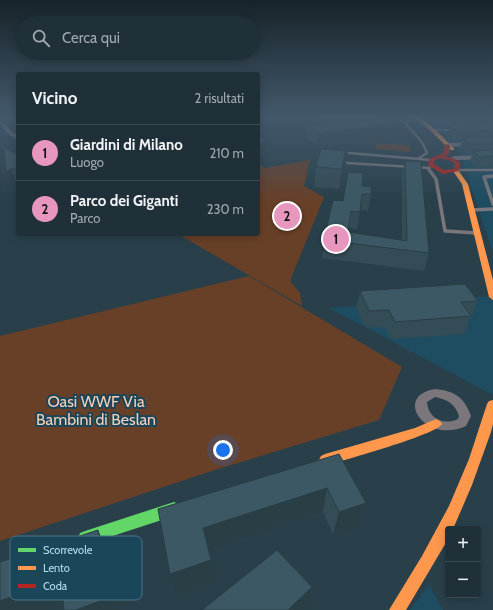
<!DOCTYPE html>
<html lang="it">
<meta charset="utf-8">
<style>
:root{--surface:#1f3038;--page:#273840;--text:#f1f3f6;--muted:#a1a9ae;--line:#3c4b53;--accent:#e797bd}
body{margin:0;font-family:Cabin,sans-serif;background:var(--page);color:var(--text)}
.controls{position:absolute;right:12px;bottom:12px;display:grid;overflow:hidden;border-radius:4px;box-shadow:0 2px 10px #0003}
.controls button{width:36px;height:36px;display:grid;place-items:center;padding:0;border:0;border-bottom:1px solid var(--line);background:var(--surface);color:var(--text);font:20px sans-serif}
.you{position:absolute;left:223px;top:450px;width:14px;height:14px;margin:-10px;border:3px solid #fff;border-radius:50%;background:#1a73e8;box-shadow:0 0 0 6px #1a73e833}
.badge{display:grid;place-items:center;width:26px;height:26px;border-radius:50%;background:var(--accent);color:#111;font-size:13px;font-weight:700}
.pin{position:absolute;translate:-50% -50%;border:2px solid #fff;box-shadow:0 1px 4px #0006}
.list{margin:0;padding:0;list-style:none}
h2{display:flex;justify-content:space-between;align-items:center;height:52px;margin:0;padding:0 16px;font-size:17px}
h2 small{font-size:13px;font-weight:400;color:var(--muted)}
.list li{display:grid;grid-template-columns:26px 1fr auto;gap:12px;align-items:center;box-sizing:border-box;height:56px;padding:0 16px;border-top:1px solid var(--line)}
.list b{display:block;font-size:15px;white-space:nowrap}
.list p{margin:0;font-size:13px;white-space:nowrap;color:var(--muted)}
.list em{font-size:13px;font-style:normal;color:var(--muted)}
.icon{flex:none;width:22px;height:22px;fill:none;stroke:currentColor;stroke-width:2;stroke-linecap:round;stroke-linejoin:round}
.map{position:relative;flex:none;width:493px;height:610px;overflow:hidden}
.search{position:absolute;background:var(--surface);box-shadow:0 2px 10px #0003;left:16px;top:16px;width:244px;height:44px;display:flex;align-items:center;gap:10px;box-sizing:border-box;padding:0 14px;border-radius:22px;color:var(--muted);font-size:15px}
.panel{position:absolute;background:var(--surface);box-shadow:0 2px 10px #0003;left:16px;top:72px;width:244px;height:164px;border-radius:4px}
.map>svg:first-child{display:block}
.built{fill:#1e4d61}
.green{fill:#684028}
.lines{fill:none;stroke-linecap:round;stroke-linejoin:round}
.lane-far1{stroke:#7b767b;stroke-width:2.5}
.lane{stroke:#7b767b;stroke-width:3.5}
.street{fill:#7b767b;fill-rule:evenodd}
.fast{fill:#63d668;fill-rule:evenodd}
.slow{fill:#ff974d;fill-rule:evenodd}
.jam{fill:#b3261e;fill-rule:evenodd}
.wall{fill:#344c56}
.shaded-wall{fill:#2a3e46}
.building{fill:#3c5864;stroke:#2a3e46}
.labels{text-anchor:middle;stroke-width:4;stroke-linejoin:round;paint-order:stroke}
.near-park-label{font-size:16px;fill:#f6ceb9;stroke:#1a465a}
.key{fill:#1a465a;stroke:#497488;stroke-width:1}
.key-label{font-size:11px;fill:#b8dff3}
</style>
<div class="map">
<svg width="493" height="610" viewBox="0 0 493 610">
<rect width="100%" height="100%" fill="#29404b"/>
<g class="built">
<path d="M420,116H493V253L460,153L436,127Z"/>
<path d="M493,296V395L329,308Z"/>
<path d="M429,585L443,610H410Z"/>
</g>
<g class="green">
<path d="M377,143L410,145L411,152L376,149Z"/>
<path d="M310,160L304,186L324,197L290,281L300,293L302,306L178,234H258V164L265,168Z"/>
<path d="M249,276L402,367L379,420L218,469L0,541V336Z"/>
</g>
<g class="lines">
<g class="lane-far1">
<path d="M349,153L431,160"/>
<path d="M419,158L427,153C423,140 412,132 404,122L420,120"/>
<path d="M347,163L430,168"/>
<path d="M427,168L431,172"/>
<path d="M457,170H493"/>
</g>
<g class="lane">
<path d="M430,171L436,179L445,231L477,233"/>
<path d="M493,176L484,177L493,204"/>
<path d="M471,210L493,209"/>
</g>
<g class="street">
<path d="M0,119L10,130L18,136V140C10,136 0,128 0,119Z"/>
<path d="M431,129H462L464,130L462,131H431Z"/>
<path d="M493,141V145L447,147L444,145L447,143Z"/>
<path d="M493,155V159L454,160L451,158L454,156Z"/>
<path d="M435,389C455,391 464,397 471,416L466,426C426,445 392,396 435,389ZM435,397C447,399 455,404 459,416L458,419C443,426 428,418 427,402Z"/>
</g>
<path class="fast" d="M174,502L179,504L181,509L179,514L174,516L85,545L80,543L78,538L80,533L85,531Z"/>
<g class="slow">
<path d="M412,116C425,116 444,139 454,148V150H450L431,131Z"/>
<path d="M454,170H458L468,184L493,280V300L489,297L462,184L453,171Z"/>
<path d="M493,400V424L491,432L472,485L453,529H448L447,541L406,610H389L422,556L449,506L469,459L487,404L489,401Z"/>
<path d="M436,419L440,421L442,424C436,435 343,460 325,466L321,464L319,460L321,456L325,454L415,428Z"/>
</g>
<path class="jam" d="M445,144L450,145L449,154L445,156L455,159L460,163L459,171L443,174L428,165L429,159L443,153ZM440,158L451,161L455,164L454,169L444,170L434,164V161Z"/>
</g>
<g class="wall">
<path d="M2,116H18V122L6,123L3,120Z"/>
<path d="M258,116H390L388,135L317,145L306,138L307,127L315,126L307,121L267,127L259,121Z"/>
<path d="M428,116H493V167H476L470,161L472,154H467L460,148L462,141H454L448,136L450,127H444Z"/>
<path d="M345,151L339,189L314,187L316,167Z"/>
<path d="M18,155V180H15L10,182L6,171Z"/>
<path d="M405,161L429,253L424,271L322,258L324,240L362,186L371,194L368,211L360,210L357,229L349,228L348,232L402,240V176Z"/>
<path d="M360,291L478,301L471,318H470L464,334L391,339L385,327L366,328L356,308Z"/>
<path d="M339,454L366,503L358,527L333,535L323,512L208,550L214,582L176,596L170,574Z"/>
</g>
<g class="shaded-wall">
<path d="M4,116H18V122L6,123Z"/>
<path d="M274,116H308L307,121L267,127V117Z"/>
<path d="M391,116L388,135L317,145L318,134L378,118Z"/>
<path d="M267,142V154L258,156V143Z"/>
<path d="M0,168L5,183L0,185Z"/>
<path d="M11,169L15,180L10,182L6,171Z"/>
<path d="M327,488L323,512L205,551L203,528Z"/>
<path d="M366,503L358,527L333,535L339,512Z"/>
<path d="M98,530L108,553L118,610H76Z"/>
<path d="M211,560L214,582L176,596L170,574Z"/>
<path d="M61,579L74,601L49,610H0V601Z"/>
<path d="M312,587L308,608L306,610H288Z"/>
</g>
<g class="building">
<path d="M316,116H391L378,118L390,124L318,134L307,127L329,124Z"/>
<path d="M443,116H493V118H446Z"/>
<path d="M493,122V130L457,132L450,126H458L453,123Z"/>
<path d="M258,134L267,142L258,143Z"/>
<path d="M493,137V144H470L463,138Z"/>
<path d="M4,148L18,155V169H11L6,171Z"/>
<path d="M321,149L345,151L342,169L316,167Z"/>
<path d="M493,150V156L480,157L473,151Z"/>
<path d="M405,161L421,162L429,253L324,240L333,200L343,201L348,172L363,173L362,186L371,187V194H362L360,212L351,211L348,232L407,241Z"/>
<path d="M465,284L478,301L461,302L471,316L395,322L389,310L369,311L360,291Z"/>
<path d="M339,454L366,503L339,512L327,488L203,528L211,560L170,574L158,509Z"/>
<path d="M98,530L110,597L76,610H64L61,579L0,601V562Z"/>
<path d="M277,550L312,587L288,610H202Z"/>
</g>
<linearGradient id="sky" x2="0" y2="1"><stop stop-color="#172329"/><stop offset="0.58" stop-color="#43596c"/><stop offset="1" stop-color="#43596c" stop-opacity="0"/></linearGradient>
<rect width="493" height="201" fill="url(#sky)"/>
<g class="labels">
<g class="near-park-label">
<text x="96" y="407">Oasi WWF Via<tspan x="96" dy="18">Bambini di Beslan</tspan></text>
</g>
</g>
<rect x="10" y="536" width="132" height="64" rx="6" class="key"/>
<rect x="18" y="548" width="18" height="4" fill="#63d668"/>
<rect x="18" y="566" width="18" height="4" fill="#ff974d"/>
<rect x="18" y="584" width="18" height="4" fill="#b3261e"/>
<g class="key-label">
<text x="43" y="554">Scorrevole</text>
<text x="43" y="572">Lento</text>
<text x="43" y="590">Coda</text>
</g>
</svg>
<div class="controls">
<button>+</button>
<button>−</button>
</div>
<div class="you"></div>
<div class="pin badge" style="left:336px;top:239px">1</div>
<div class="pin badge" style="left:287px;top:216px">2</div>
<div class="search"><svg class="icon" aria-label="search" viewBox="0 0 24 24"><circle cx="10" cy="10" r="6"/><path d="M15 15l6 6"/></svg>Cerca qui</div>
<section class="panel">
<h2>Vicino<small>2 risultati</small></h2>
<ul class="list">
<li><span class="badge">1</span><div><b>Giardini di Milano</b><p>Luogo</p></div><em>210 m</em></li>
<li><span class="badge">2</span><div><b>Parco dei Giganti</b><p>Parco</p></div><em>230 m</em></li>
</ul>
</section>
</div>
